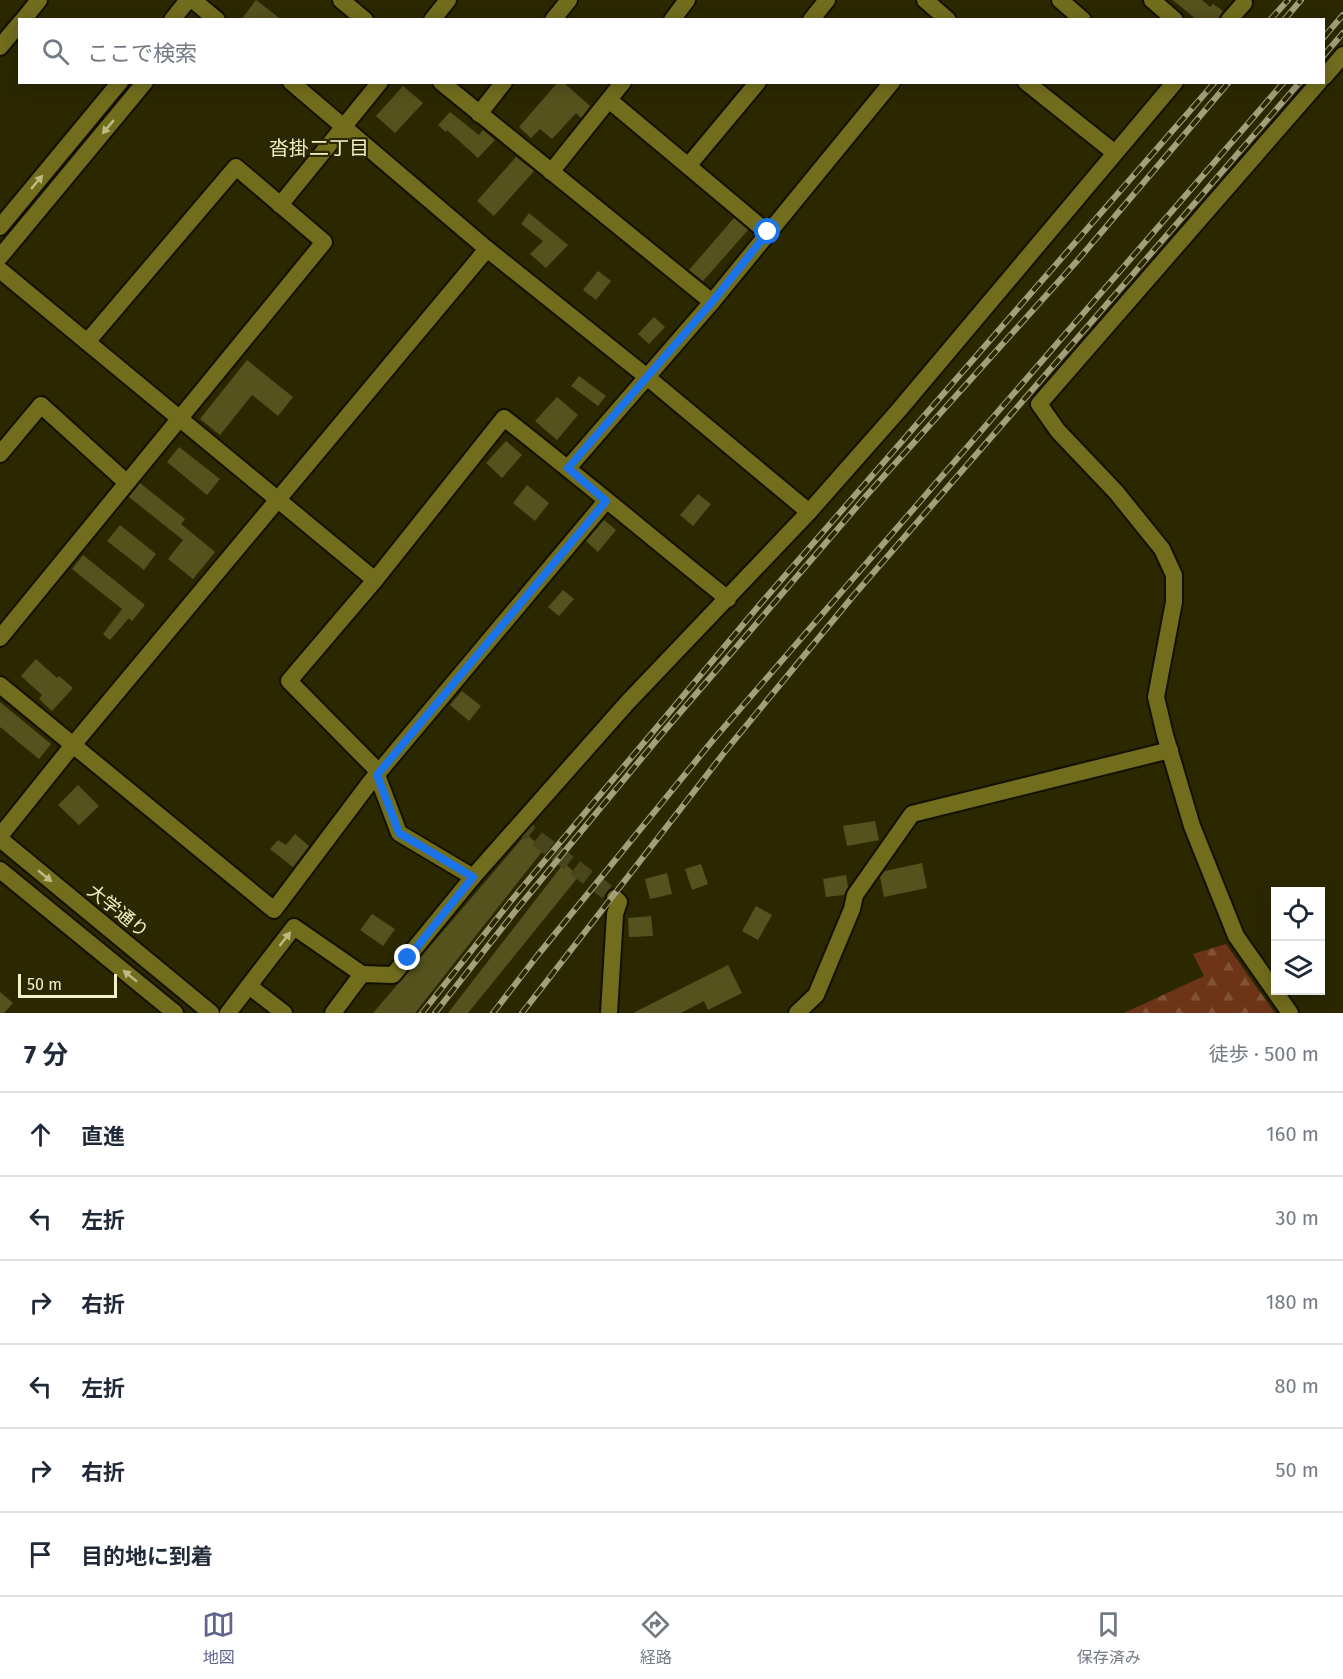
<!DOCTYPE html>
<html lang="ja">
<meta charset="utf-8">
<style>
:root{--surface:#fff;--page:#f6f6f7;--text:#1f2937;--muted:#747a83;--line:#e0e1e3;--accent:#61648f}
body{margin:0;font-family:"Fira Sans","Noto Sans JP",sans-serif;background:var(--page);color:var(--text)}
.controls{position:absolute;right:18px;bottom:18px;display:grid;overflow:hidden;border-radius:0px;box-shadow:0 3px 15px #0003}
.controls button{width:54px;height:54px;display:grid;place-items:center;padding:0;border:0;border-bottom:2px solid var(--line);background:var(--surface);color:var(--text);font:30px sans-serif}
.scale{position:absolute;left:18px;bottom:15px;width:99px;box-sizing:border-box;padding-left:6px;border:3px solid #f1f0cb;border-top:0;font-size:16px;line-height:21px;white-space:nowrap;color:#f1f0cb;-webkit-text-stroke:4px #2b2800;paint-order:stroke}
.stop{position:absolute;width:18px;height:18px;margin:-14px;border:4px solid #1a73e8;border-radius:50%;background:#fff}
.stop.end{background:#1a73e8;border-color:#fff;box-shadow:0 2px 6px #0008}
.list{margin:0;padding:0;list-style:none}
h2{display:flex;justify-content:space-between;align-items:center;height:78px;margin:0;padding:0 24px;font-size:26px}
h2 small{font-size:20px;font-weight:400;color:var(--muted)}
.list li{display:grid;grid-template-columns:39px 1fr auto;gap:18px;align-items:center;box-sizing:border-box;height:84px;padding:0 24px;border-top:2px solid var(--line)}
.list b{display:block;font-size:22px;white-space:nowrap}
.list em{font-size:20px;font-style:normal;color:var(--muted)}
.icon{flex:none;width:33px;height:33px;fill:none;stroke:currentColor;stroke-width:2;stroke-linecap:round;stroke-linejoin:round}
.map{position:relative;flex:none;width:1343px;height:1013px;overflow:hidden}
.search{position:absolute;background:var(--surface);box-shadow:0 3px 15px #0003;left:18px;right:18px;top:18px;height:66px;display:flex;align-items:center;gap:15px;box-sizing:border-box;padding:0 21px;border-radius:0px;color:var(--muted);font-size:22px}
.sheet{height:582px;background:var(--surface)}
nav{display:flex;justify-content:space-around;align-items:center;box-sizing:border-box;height:84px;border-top:2px solid var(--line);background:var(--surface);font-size:16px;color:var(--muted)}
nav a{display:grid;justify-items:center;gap:3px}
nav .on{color:var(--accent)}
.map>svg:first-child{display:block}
.forest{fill:url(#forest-firs)}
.building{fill:#56521d}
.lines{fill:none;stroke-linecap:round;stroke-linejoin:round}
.minor-tunnel{stroke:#49461e;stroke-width:16;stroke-dasharray:16 8;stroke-linecap:butt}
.minor-casing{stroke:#121000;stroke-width:20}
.minor{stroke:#726d1d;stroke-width:16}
.rail-casing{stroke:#a2a07a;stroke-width:6}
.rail{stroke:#2b2800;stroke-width:4;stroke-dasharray:11;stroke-linecap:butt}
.oneway{fill:#bebc85}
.route{stroke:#1a73e8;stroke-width:8}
.labels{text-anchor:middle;stroke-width:4.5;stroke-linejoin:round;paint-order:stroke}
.street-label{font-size:18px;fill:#f1f0cb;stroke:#2b2800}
.neighbourhood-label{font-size:20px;fill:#f1f0cb;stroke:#2b2800}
</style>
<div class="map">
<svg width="1343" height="1013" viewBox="0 0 1343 1013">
<defs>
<pattern id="forest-firs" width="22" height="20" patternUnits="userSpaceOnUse" patternTransform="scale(1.5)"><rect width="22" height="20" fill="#6d3417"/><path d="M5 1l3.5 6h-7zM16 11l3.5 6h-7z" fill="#825237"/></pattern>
</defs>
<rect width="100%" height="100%" fill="#2b2800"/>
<path class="forest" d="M1226,944L1275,1013H1124L1204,976L1193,954Z"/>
<g class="building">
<path d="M256,0L282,20H241Z"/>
<path d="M1173,0H1202L1210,7L1213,4L1223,11L1217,20H1197Z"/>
<path d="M558,82H563L590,106L581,118L576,113L552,139L540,129L531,138L519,127Z"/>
<path d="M403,86L423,103L395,133L376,116Z"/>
<path d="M450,112L479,135L483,130L495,140L478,158L447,130L446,132L438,125Z"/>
<path d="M516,157L534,171L494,216L477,201Z"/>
<path d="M529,213L568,245L546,268L530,254L543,241L521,224Z"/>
<path d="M734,218L748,230L703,281L689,270Z"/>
<path d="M598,271L611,281L596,300L583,290Z"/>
<path d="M654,317L665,327L649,344L638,334Z"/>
<path d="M247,360L293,397L278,416L252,395L220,435L200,419Z"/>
<path d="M579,376L606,396L598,406L571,386Z"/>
<path d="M557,397L578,415L557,440L535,421Z"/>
<path d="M506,441L522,455L502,478L486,463Z"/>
<path d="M179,447L220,479L207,495L167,462Z"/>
<path d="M140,483L185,519L181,524L215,552L193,579L168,559L183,540L129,497Z"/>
<path d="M527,485L549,503L535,521L513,503Z"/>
<path d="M698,494L711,504L693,526L680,515Z"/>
<path d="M604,520L616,530L598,552L586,541Z"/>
<path d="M120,525L156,554L144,570L107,541Z"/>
<path d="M83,555L145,605L132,621L129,618L110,640L103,634L122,609L72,569Z"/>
<path d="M563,590L574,599L559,616L548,607Z"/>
<path d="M36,659L57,678L59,676L73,688L52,711L39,699L42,695L21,676Z"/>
<path d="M462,691L481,706L469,721L450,705Z"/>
<path d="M0,702L51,744L39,759L0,727Z"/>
<path d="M78,785L99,806L79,825L58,805Z"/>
<path d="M875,821L879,840L847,846L843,826Z"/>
<path d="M295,834L309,846L293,867L270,849L278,840L286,845Z"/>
<path d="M526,834L544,849L415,1013H373Z"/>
<path d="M564,863L579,876L468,1013H448Z"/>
<path d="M922,863L927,888L884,897L880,877L885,871Z"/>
<path d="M701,864L708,884L692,890L685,869Z"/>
<path d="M667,873L672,894L650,899L645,879Z"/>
<path d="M846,875L848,887L844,895L826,897L823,879Z"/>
<path d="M756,906L772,915L758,940L742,931Z"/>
<path d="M372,914L395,929L383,946L360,930Z"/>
<path d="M651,916L653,936L629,937L628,918Z"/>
<path d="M728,965L742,993L708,1010L704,1001L681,1013H633Z"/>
<path d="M0,992L13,1003L4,1013H0Z"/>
</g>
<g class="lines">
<path class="minor-tunnel" d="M518,824L615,898"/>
<g class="minor-casing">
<g id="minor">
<path d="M193,0L217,20"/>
<path d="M341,0L365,20"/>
<path d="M925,0L948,20"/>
<path d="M1060,0L1083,20"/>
<path d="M1152,0L1175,20"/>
<path d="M23,20L39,0"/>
<path d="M172,20L188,0"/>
<path d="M432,20L448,0"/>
<path d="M553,20L569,0"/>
<path d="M672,20L687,0"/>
<path d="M811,20L827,0"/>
<path d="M1229,20L1244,3"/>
<path d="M0,47L20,23"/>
<path d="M1324,77L1343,55"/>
<path d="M291,82L487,249L647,377L809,512"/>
<path d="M441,82L712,302"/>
<path d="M758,82L688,166L768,233"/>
<path d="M1026,82L1115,153"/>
<path d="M609,100L688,166"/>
<path d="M479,114L504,82"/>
<path d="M551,172L623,82"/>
<path d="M280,205L380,82"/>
<path d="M0,227L120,82"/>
<path d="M0,257L145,82"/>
<path d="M0,270L375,580"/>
<path d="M0,454L41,405L126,482"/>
<path d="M568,468L712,302L892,82"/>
<path d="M728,599C653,539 580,477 504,418L375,580L289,681L374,767L399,833L473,877L627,703L809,512L899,410L1175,82"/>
<path d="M0,638L324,242L236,167L87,342"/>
<path d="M0,685L274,910L368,785L606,501"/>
<path d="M0,836L73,745L487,249"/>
<path d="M0,839L211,1013"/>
<path d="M0,870L175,1013"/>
<path d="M362,974L393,975L473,877"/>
<path d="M249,986L284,1013"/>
<path d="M228,1013L294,927L362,974L333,1013"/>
<path d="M609,1013L615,914L619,902L615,898"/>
<path d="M797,1013L816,995L852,909L855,895L912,814L1170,750"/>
<path d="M1290,1013L1236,936L1192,826L1165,735L1156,697L1174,602V575L1162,549L1116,492L1058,431L1039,404L1319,82"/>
</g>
</g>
<use href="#minor" class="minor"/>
<g class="rail-casing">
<g id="rail">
<path d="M1270,20L1288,0"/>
<path d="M1284,20L1301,0"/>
<path d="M1324,37L1343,15"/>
<path d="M1324,55L1343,33"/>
<path d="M422,1013L510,902L762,602L1215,82"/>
<path d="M435,1013L517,909L660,736L866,496L1077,261L1229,82"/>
<path d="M493,1013L537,956L713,740L1284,82"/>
<path d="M522,1013L727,749L854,595L1300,82"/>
</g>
</g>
<use href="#rail" class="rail"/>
</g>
<defs><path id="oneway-solid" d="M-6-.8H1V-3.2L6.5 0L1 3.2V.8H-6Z" transform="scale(1.5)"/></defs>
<g class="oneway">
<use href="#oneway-solid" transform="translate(108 127) rotate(130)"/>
<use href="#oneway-solid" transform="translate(37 182) rotate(-50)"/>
<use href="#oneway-solid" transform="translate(45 876) rotate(39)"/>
<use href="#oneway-solid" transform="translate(285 939) rotate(-52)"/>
<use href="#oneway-solid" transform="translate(130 976) rotate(-141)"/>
</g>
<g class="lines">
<path class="route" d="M408,958L473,877L399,833L377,775L606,501L568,468L712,302L768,232"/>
</g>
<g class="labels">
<g class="street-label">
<text transform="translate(118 911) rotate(39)" y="6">大学通り</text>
</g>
<g class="neighbourhood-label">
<text x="319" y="155">沓掛二丁目</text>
</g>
</g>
</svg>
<div class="controls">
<button><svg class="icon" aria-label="locate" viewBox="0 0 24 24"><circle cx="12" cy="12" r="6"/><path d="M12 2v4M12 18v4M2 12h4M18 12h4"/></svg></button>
<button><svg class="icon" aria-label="layers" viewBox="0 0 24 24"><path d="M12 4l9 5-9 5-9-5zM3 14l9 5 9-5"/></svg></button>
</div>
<div class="scale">50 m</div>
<div class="stop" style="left:768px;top:232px"></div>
<div class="stop end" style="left:408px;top:958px"></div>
<div class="search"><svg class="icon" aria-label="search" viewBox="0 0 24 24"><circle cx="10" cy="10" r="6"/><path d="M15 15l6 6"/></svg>ここで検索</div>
</div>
<section class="sheet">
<h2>7 分<small>徒歩 · 500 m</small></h2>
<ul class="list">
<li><svg class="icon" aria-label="ahead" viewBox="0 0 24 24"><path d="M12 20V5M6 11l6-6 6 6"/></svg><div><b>直進</b></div><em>160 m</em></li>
<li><svg class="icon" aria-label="left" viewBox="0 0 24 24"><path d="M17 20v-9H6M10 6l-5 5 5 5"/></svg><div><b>左折</b></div><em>30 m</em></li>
<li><svg class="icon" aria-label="right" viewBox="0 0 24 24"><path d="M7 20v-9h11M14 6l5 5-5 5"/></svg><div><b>右折</b></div><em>180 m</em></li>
<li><svg class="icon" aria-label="left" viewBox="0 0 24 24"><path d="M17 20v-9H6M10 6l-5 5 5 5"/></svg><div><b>左折</b></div><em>80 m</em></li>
<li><svg class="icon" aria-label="right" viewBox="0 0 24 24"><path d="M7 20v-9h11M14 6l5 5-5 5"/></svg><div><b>右折</b></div><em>50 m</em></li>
<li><svg class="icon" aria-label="arrive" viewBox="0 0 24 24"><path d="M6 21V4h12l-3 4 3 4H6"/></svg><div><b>目的地に到着</b></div></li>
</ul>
</section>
<nav>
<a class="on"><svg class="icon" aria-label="map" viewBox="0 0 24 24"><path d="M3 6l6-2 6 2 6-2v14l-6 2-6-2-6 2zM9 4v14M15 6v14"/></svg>地図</a>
<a><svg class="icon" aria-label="directions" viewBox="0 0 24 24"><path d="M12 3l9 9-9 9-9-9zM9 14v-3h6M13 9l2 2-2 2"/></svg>経路</a>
<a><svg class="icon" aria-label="saved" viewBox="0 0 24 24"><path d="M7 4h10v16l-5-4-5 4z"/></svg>保存済み</a>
</nav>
